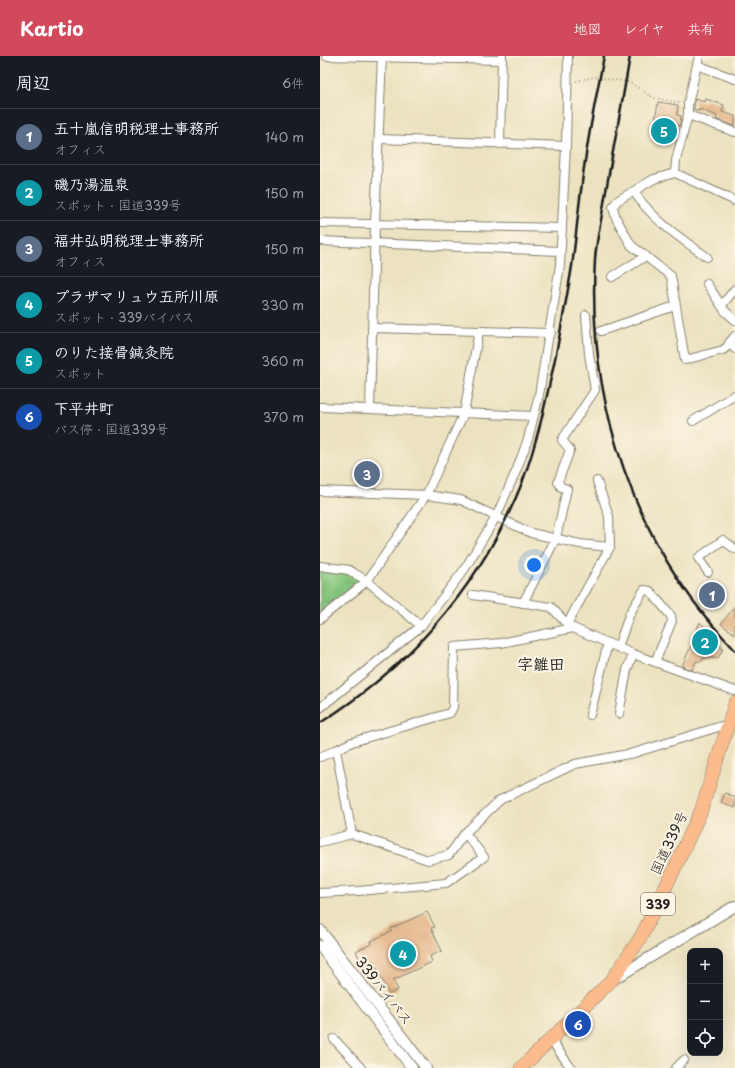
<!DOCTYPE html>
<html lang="ja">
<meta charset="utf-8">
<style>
:root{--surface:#171b24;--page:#242831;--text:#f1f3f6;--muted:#9ea1a6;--line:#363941;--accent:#d1495b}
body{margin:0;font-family:"Playpen Sans","Klee One",sans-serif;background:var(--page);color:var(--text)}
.controls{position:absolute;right:12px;bottom:12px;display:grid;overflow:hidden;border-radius:8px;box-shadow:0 4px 16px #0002}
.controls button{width:36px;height:36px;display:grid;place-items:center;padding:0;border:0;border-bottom:1px solid var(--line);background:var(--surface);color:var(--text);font:20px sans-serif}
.you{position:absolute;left:214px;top:509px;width:14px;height:14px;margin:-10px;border:3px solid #fff;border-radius:50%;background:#1a73e8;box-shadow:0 0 0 6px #1a73e833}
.badge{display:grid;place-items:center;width:26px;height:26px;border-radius:50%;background:var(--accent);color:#fff;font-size:13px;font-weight:700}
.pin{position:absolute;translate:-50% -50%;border:2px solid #fff;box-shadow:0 1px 4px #0006}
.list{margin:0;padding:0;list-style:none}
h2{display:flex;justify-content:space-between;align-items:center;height:52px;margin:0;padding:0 16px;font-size:17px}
h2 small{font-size:13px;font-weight:400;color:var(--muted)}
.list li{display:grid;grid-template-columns:26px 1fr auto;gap:12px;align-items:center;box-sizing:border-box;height:56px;padding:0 16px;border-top:1px solid var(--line)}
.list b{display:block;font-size:15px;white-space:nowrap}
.list p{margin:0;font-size:13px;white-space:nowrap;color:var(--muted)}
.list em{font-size:13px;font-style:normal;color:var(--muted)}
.icon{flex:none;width:22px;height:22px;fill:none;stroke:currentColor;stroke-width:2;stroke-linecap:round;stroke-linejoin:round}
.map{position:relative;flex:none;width:415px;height:1012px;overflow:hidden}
header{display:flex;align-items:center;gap:24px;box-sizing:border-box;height:56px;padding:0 20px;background:var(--accent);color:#fff}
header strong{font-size:19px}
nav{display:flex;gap:22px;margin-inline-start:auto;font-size:14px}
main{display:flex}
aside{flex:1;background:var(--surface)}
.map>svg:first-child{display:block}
.park{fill:url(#park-tufts);stroke:#51714d}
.building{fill:#e4b589}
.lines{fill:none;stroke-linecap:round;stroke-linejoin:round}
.minor-casing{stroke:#847f6e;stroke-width:10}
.tertiary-casing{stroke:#847f6e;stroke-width:12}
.trunk-casing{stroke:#847f6e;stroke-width:14}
.path{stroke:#847f6e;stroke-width:1.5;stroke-dasharray:1 3;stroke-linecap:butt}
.minor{stroke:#fff;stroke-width:8}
.tertiary{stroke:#fff;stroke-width:10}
.trunk{stroke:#fbbb8c;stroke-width:13}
.rail{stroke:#1c1c1c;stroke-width:2.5}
.labels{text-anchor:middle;stroke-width:4;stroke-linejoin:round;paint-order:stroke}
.shield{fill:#fcf5e5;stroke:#5f5d58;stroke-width:1}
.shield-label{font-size:13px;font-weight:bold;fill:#1c1c1c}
.street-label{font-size:14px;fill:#1c1c1c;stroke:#fcf5e5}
.quarter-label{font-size:16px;font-weight:bold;fill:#1c1c1c;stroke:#fcf5e5}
</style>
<header>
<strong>Kartio</strong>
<nav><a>地図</a><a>レイヤ</a><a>共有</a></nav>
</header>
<main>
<aside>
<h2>周辺<small>6件</small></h2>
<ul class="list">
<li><span class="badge" style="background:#5c6f8a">1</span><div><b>五十嵐信明税理士事務所</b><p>オフィス</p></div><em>140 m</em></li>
<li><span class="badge" style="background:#0f9aa8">2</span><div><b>磯乃湯温泉</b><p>スポット · 国道339号</p></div><em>150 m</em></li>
<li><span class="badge" style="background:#5c6f8a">3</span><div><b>福井弘明税理士事務所</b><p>オフィス</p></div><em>150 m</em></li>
<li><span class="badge" style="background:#0f9aa8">4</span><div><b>プラザマリュウ五所川原</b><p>スポット · 339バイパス</p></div><em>330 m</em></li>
<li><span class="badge" style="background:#0f9aa8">5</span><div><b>のりた接骨鍼灸院</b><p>スポット</p></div><em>360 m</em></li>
<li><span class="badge" style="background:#1a4fb4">6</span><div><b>下平井町</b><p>バス停 · 国道339号</p></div><em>370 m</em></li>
</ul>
</aside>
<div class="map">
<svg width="415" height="1012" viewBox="0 0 415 1012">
<defs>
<pattern id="park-tufts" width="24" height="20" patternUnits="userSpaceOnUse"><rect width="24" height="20" fill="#86c67e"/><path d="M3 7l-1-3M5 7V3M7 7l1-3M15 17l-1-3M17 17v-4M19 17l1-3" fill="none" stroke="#73aa6c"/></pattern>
</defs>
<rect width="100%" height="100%" fill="#fcf5e5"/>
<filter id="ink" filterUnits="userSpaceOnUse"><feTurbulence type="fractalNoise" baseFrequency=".025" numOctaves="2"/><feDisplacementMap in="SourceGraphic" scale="8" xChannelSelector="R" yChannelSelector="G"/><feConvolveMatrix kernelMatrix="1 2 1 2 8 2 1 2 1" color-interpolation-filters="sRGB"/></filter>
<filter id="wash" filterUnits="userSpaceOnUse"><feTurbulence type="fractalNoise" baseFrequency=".012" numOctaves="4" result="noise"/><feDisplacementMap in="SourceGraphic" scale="16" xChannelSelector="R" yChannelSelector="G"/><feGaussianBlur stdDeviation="0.9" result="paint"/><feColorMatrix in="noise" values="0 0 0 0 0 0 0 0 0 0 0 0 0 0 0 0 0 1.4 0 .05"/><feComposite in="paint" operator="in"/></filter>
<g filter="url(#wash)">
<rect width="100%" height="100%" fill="#ece2c0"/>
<path class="park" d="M0,514L27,518L39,524L0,558Z"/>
<g id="blocks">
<g class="building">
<path d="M375,43L385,46L386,43L404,49L402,56L415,60V70L396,63L397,60L387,56L380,53L379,55L374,54Z"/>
<path d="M338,46L358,49L357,59L361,60L360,68L359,70L353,69L351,81L336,79L338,66H335Z"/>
<path d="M43,411H55L57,424L44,426V424H38V413Z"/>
<path d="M398,529L403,535L384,549L380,542Z"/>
<path d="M415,550V578L401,568Z"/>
<path d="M380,566L403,593L398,602H383L382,605H376L372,614L362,610L376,579L374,578Z"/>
<path d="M405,737L415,741V752L401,747Z"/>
<path d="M107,856L115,871L111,872L122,895L110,900L112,906L73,924L78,934L69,938L56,910L45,915L36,895L52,888L51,885L72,875L70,873Z"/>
</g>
</g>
</g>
<g filter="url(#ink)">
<use href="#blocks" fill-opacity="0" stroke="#847f6e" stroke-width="1"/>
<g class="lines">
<g class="minor-casing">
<g id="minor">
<path d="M6,0L182,4"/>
<path d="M377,9L415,23"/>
<path d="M368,59L415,76"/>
<path d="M60,83L246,90"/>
<path d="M180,88L182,0"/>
<path d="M355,117L356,104L368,59V48L379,0"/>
<path d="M314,136C333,164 360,182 387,201"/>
<path d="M415,145L355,117L334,123L297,145L293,151L296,162L311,189L351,220L365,304L403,294L408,290L409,287L415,293"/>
<path d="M0,167L242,172"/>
<path d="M0,185L240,195"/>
<path d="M292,221L326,200"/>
<path d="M387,228L405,255L415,264"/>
<path d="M402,249L415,233"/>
<path d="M53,272L231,277"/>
<path d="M281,275L355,250"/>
<path d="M409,287L415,280"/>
<path d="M0,351L213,360"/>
<path d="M50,353L55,168L62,0"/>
<path d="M373,365L415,339"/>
<path d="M277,425L289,460L290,491"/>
<path d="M0,435L106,439L141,444L211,477L260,488L290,491L247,568L253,572L313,598L415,635"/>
<path d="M0,510L29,514L47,525L101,570"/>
<path d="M388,516L378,502L403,484L415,493"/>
<path d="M153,539L231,551L247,568"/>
<path d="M203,547L236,482L247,433L241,431L238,426L250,394L242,384L275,334L269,298L266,259"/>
<path d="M0,563L47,525L106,439L144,357L159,275"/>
<path d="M298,591L310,557L324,534L330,535L351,560L352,565L335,606"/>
<path d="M0,652L101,570L144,514L176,461L197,413L208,383L219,339L240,209L246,90L248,0"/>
<path d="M299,658L307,614L313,598"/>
<path d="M270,659L288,587"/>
<path d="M16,694L32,686L130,657L133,651L134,591L181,587L253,572"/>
<path d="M0,701L16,694L32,778L108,804L129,799L145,777L180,744L255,708L314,697L408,668"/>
<path d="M0,786L32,778"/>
<path d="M0,837L38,835L126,827L164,801L145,777"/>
<path d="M14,983L41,1012"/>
<path d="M231,984L251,1012"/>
<path d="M356,1012L364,1004"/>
</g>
</g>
<g class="tertiary-casing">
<g id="tertiary">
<path d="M0,874L106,1012"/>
<path d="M0,890L92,1012"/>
<path d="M294,923L415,850"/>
</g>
</g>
<g class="trunk-casing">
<path id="trunk" d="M201,1012L292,924L321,881L354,814L381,755L415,647"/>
</g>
<path class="path" d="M256,25L274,21L309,26L334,42L360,47"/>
<use href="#minor" class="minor"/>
<use href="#tertiary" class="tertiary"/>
<use href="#trunk" class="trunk"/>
<g class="rail">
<path d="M310,0C302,49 292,98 284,147C281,166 276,185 275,204C267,347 314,490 415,594"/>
<path d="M0,667C91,609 161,529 202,427C217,387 226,345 235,303C241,272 247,241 252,210C256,182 258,155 262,127C267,84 276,42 284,0"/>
</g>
</g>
</g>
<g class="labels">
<rect class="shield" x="321" y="837" width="34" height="22" rx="3"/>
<g class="shield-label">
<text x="338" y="853">339</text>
</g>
<g class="street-label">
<text transform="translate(349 787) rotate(-65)" y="5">国道339号</text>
<text transform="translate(64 935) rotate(52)" y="5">339バイパス</text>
</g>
<g class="quarter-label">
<text x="221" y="614">字雛田</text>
</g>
</g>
</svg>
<div class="controls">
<button>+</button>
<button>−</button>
<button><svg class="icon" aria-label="locate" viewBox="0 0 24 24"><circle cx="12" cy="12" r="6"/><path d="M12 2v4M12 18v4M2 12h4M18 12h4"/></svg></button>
</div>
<div class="you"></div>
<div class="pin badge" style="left:392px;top:539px;background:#5c6f8a">1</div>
<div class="pin badge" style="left:385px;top:586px;background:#0f9aa8">2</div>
<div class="pin badge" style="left:47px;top:418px;background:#5c6f8a">3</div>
<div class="pin badge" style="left:83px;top:898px;background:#0f9aa8">4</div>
<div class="pin badge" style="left:344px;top:75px;background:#0f9aa8">5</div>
<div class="pin badge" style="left:258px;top:968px;background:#1a4fb4">6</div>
</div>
</main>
